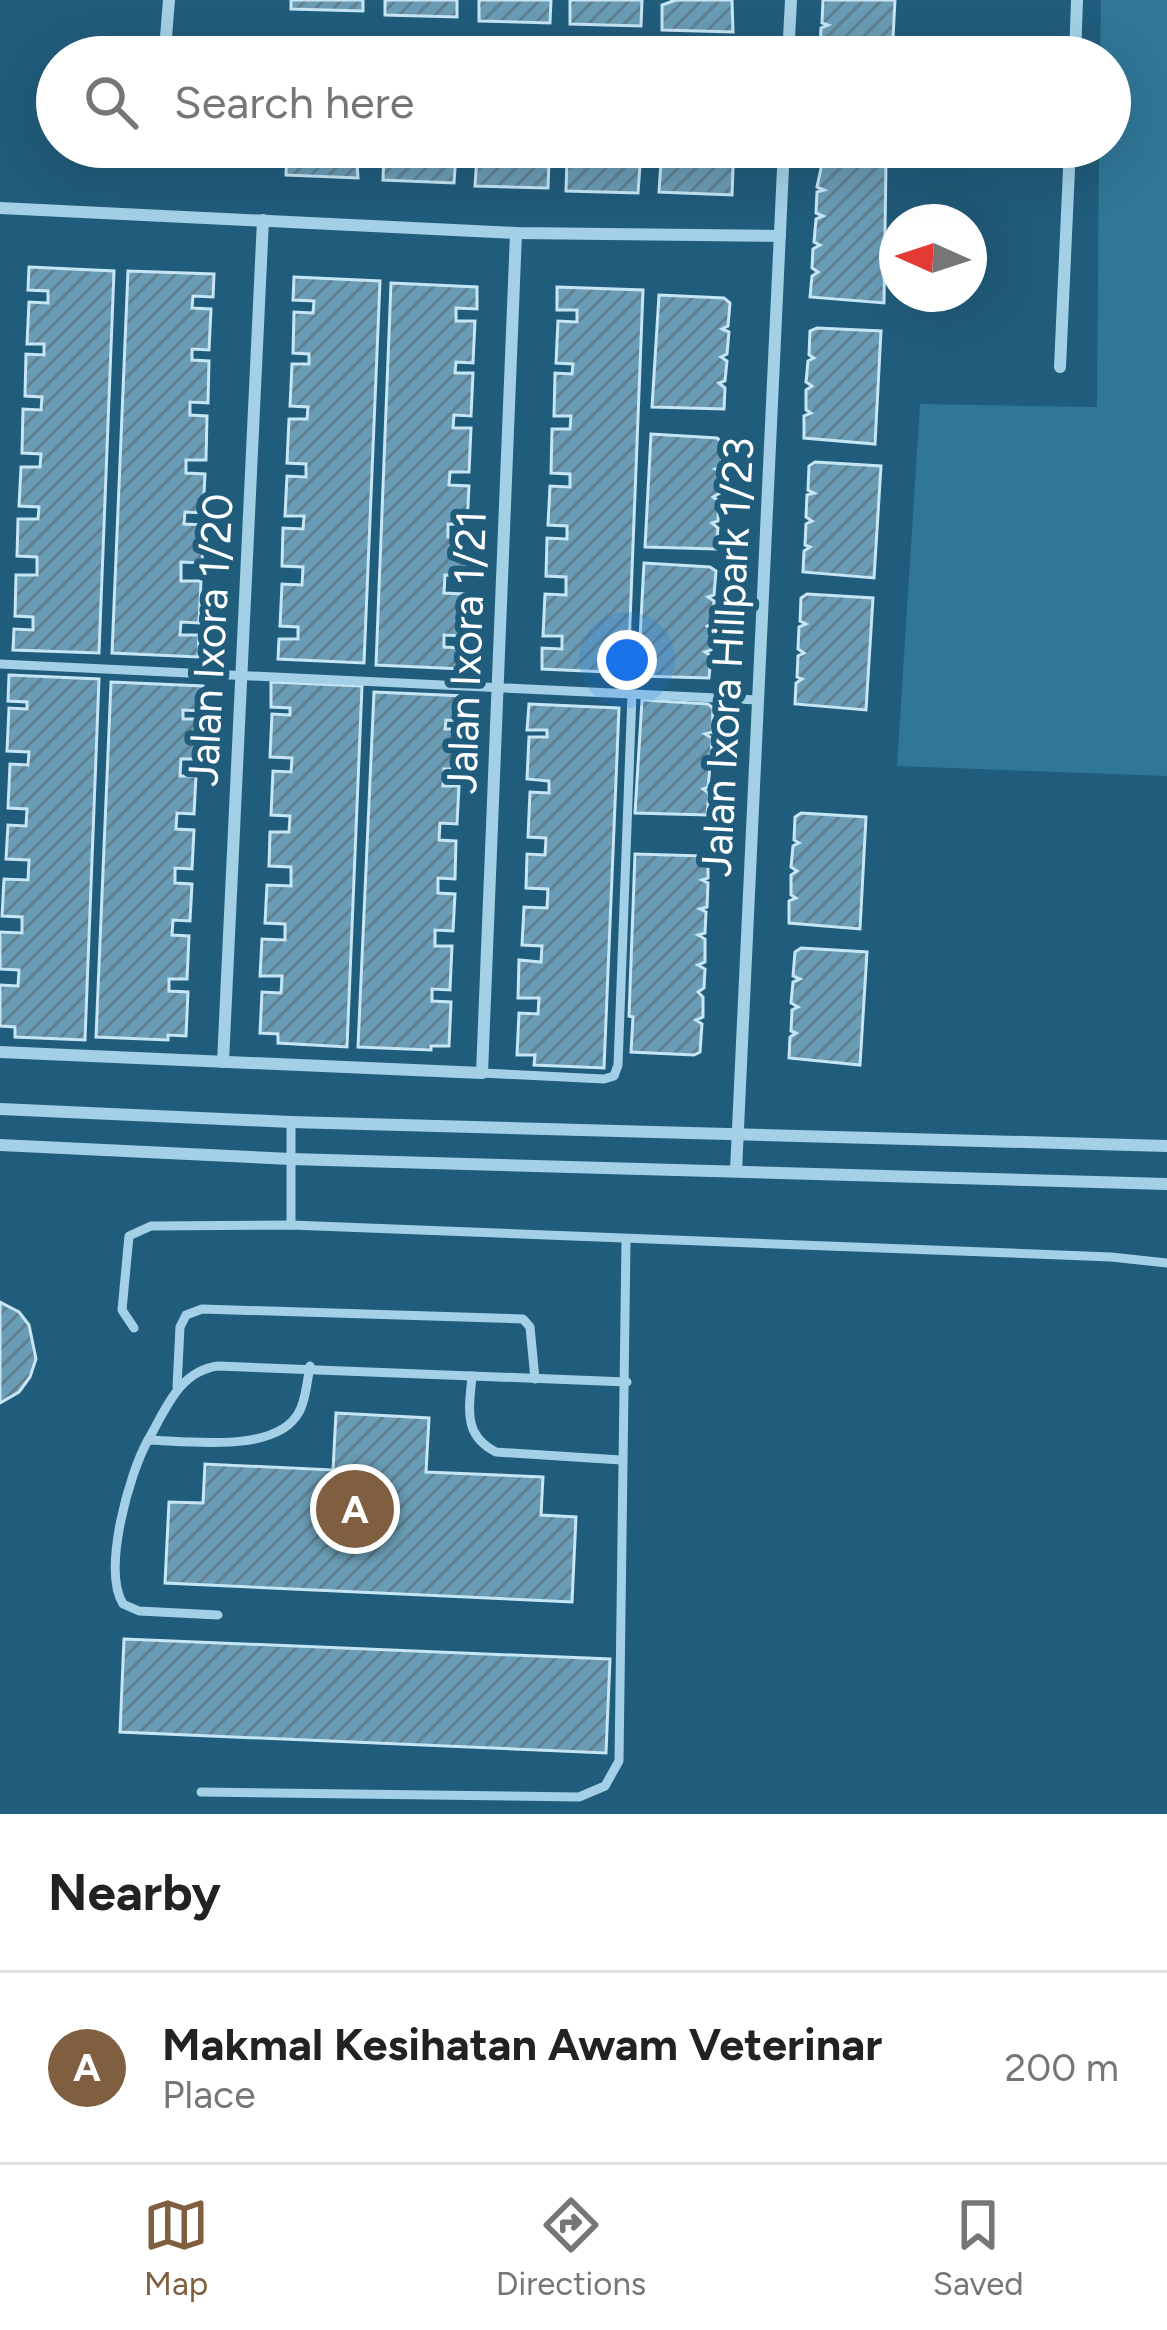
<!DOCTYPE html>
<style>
:root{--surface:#fff;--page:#f6f6f6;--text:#222;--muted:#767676;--line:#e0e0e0;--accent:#805f40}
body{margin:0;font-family:Figtree,sans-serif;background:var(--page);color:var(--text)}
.compass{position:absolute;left:879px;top:204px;width:108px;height:108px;border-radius:50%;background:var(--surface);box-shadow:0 12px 48px #0002;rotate:273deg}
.you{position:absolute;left:627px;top:660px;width:42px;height:42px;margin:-30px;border:9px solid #fff;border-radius:50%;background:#1a73e8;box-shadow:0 0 0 18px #1a73e833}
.badge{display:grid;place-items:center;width:78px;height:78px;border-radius:50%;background:var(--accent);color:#fff;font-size:39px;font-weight:700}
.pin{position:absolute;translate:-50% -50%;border:6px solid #fff;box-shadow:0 3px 12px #0006}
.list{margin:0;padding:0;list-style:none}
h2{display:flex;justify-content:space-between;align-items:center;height:156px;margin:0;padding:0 48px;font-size:51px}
h2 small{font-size:39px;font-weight:400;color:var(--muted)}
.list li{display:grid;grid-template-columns:78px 1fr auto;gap:36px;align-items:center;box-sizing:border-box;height:192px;padding:0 48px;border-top:3px solid var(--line)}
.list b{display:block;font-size:45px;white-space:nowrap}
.list p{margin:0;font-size:39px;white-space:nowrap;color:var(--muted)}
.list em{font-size:39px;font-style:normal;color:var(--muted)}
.icon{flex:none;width:66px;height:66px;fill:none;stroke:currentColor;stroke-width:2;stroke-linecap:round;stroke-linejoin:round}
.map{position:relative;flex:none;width:1167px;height:1814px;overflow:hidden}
.search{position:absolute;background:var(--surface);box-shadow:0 12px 48px #0002;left:36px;right:36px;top:36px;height:132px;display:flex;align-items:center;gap:30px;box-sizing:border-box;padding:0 42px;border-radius:66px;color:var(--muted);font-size:45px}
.sheet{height:348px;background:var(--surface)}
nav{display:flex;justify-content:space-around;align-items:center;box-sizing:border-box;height:168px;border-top:3px solid var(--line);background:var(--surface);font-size:33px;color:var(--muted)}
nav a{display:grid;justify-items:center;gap:6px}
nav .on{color:var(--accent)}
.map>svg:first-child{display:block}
.green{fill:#307697}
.building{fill:url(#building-hatch);stroke:#c6e5f5;stroke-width:3}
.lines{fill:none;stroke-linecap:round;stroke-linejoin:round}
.service{stroke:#a3d0e6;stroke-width:9}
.minor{stroke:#a3d0e6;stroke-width:12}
.labels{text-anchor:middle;stroke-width:12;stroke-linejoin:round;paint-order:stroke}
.street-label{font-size:42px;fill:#fff;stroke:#205c7b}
</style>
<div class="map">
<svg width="1167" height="1814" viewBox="0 0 1167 1814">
<defs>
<pattern id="building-hatch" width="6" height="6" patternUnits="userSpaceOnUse" patternTransform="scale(3)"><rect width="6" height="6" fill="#6a9cb5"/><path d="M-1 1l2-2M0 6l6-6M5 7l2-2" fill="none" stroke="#608090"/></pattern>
</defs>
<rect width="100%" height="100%" fill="#205c7b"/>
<path class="green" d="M1101,0H1167V776L897,766L920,404L1097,407L1099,147H1110V57H1100Z"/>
<g class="building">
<path d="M291,0H363V11L291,9Z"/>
<path d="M385,0H457V17L385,15Z"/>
<path d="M479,0H551L550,23L479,21Z"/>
<path d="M570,0H642L641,26L570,24Z"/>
<path d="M670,0H732L733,32L662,30V5L673,1Z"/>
<path d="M823,0H895L892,57H820L826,54L820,50L821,28L828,25L822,23Z"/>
<path d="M287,147H356L358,178L286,175Z"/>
<path d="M392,147H455L451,150L456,155L454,183L383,180L384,149Z"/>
<path d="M478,147H549L545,156L549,160L548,188L475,186L477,155L488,152Z"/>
<path d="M568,147H640L635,160L640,165L638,193L566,191L567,159L578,156L568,151Z"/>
<path d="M661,147H733V159L728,163L733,168L732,195L659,192L661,162L671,159L661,154Z"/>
<path d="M823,159L886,162L884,303L810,297L812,276L818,272L812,268L813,249L820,245L814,242L816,219L823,216L816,213L817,192L824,190L817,187Z"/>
<path d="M29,267L114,271L99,653L13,650L14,629L33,630V617L15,616L16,575H37V557L17,556L18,519H38L39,507L19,506L21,467H40L41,454L22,453L23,409L41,410L42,397L25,396L26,354L44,355V344H27L29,302L48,303V291L28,290Z"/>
<path d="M128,271L214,274L213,297L193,296L192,308L211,309L209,350L192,349V360L209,361L208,403L190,402V415L207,416L206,460H186V473L205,474L203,513L185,512L184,524L204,525L202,563L181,562V581H201L199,623L181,622L180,635H199L198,657L112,653Z"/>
<path d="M294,277L380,281L364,663L278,659L279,639H298V627L280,626L282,584L302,585L303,567L282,566L283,528L303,529L304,516H285L287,476L306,477V464L287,463L289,419H307L308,407L290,406L292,364H309V354L293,353L294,312L313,313L314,301L293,300Z"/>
<path d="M391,283L477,287V309L456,308V321H475L473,363L456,362L455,373H473L471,416L454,415L453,428H471L469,472H450L449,485L469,486L467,525L448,524V537L467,538L466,576L445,575L444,593L464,594L463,636L444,635V647L462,648V669L376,665Z"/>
<path d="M557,287L643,290L628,673L542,669V648L562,649V636H543L545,594L566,595V577L546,576L547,538L567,539V526L548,525L550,486L570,487V474L551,473L552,429H570L571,416H554L555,373L572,374L573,364L556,363L558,321L577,322V310H557Z"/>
<path d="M659,295L724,298L730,303L728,326L722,329L729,332L727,354L721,357L727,361L725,381L719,383L725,388L724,409L652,407Z"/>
<path d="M817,328L881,331L875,444L804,438V416L811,413L806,410V390L812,386L806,382L808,361L814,358L809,355L810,331Z"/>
<path d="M651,434L717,438L723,443L721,466L715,469L721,472L720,493L713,497L719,501L718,521L712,523L718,528L716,549L645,547Z"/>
<path d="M815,462L881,466L874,578L803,572L804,551L810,547L805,545L806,524L812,521L806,517L807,495L814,493L808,490L809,466Z"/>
<path d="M644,563L710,567L716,571L714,595L708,597L714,601L713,622L707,626L712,630L711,650L705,652L711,656L709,678L638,676Z"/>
<path d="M807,594L873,598L866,710L795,704L796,683L802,679L797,677L798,656L804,653L798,649L799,627L806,624L800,621L801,598Z"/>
<path d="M9,675L99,679L85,1040L15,1037V1027L0,1026V985L18,986L19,970L0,969V932L22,933V917L2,916L4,879L28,880L29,860L6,859L8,825L26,826L27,809L8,808L10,764L28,765L29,752L7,751L9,708L27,709V702L8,701Z"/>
<path d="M111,682L203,686L201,711L183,710V719H199L198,759H181L180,776H196L194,814L177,813L176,829L194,830L192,869L175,868V883L192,884L190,921L173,920L172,935L189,936L187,979H169V991L188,992L186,1036L168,1035V1040L96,1037Z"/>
<path d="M271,682L362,686L347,1047L278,1043V1034L260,1033L262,992L281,993L282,976H260L262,939L285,940V924L265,923L267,885L291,886V867L269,866L270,832H289L290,816L271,815L273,771L291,772L292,758L270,757L272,714L290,715V708L271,707Z"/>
<path d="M374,692L465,696V721L446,720L445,729H462L461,769H444L443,786H459L457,824L440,823L439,840L456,841L455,879L438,878V893L455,894L453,931L435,930V946H452L450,990L432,989V1001L451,1002L449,1046H431V1050L358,1047Z"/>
<path d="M642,700L708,704L713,708L712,732L705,734L712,738L711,759L704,763L710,767L708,787L703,789L709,793L707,815L635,813Z"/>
<path d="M529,704L619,708L604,1068L534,1065L535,1055H517L519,1013L538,1014L539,998H518L519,960L541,962L542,946L522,945L524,907L547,908L548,889L526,888L527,854L545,855L546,838L528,837L530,792L549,793V781L527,779L529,737H547V730H527Z"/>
<path d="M801,813L866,817L860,929L789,923V901L796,898L791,895V875L797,871L791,867L793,846L799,843L794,840L795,817Z"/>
<path d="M635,854L703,856L708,860V878L702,880L708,883L707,907L700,909L706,912L705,933L698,935L705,939V962L698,965L705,969L704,988L698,992L703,997V1017L696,1020L702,1024L700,1052L694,1055L631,1052L633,1017L629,1016Z"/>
<path d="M801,948L867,952L860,1065L789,1058L790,1037L796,1033L791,1031L792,1010L798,1007L791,1003L793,982L800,979L793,976L795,952Z"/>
<path d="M0,1302L19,1312L29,1325L36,1359L30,1377L19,1392L0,1403Z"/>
<path d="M336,1413L429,1418L426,1472L543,1477L541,1515L576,1517L572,1602L165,1583L169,1502L203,1503L205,1464L333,1470Z"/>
<path d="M124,1639L610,1659L606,1753L120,1732Z"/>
</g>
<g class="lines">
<g class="service">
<path d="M0,664L758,700"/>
<path d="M482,1073L604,1079L614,1076L618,1065L632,694"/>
<path d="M291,1122V1225"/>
<path d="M134,1328L122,1310L129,1236L151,1226L291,1225L1111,1257L1167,1263"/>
<path d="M472,1376C469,1410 463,1435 496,1452L621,1460"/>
<path d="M177,1387L180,1327L186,1315L202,1309L523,1319L530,1327L535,1379"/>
<path d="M148,1440C166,1409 179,1371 218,1366L627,1382"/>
<path d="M218,1615L139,1611L123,1604C102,1570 129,1474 148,1440C188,1441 277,1454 299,1412C306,1400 307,1381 310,1366"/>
<path d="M201,1792L579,1797L605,1786L619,1761L626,1241"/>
</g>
<g class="minor">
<path d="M169,0L166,37L174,52L230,57"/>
<path d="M788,57L791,0"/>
<path d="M1075,57L1077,0"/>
<path d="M0,208L516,233L780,236"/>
<path d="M1060,367L1070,147"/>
<path d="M0,1052L482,1073L516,233"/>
<path d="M223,1062L263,220"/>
<path d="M0,1109L291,1122L1167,1146"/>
<path d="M0,1145L291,1159L1167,1184"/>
<path d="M736,1171L784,147"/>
</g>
</g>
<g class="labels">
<g class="street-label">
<text transform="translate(210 640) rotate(-87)" y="15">Jalan Ixora 1/20</text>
<text transform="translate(466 652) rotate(-88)" y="15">Jalan Ixora 1/21</text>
<text transform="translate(727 657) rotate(-87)" y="15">Jalan Ixora Hillpark 1/23</text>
</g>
</g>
</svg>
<svg class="compass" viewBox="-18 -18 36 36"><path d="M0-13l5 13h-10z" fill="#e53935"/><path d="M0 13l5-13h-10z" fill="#767676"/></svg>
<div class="you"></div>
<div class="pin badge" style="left:355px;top:1509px">A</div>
<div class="search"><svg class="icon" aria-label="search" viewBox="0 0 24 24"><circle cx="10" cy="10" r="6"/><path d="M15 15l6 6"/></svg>Search here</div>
</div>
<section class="sheet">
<h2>Nearby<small></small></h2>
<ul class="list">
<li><span class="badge">A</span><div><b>Makmal Kesihatan Awam Veterinar</b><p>Place</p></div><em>200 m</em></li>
</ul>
</section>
<nav>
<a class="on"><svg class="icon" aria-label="map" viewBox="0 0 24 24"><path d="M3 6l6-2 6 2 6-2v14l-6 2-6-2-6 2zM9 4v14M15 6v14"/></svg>Map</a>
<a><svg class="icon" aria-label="directions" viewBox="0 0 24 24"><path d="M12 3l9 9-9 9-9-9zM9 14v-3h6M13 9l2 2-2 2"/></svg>Directions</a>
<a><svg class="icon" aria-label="saved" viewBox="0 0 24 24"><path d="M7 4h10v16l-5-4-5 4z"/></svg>Saved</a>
</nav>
